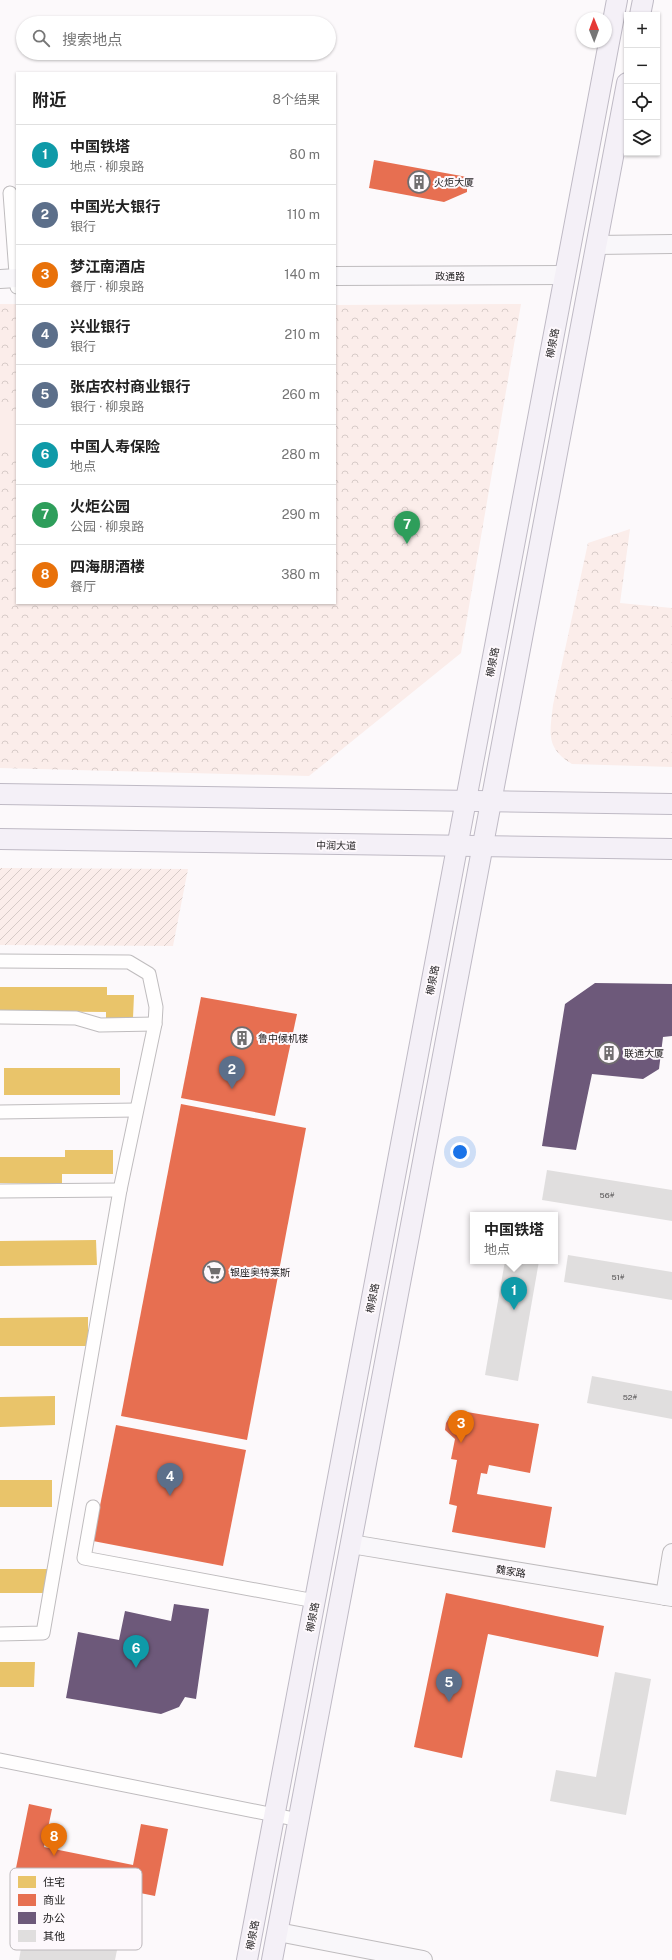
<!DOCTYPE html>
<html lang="zh">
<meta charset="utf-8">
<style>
:root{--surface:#fff;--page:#f2f2f2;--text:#222;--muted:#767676;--line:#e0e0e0;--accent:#706d6f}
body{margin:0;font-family:"Public Sans","Noto Sans SC",sans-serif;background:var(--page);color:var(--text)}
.controls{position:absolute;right:12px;top:12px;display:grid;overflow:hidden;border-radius:0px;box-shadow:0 1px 3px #0004}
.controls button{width:36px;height:36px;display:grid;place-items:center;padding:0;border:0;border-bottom:1px solid var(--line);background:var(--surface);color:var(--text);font:20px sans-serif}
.compass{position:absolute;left:576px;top:12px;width:36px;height:36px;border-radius:50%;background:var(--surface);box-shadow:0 1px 3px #0004;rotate:359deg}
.you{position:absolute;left:460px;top:1152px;width:14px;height:14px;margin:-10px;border:3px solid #fff;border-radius:50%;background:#1a73e8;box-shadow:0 0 0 6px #1a73e833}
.badge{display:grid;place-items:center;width:26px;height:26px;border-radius:50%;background:var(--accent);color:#fff;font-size:13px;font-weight:700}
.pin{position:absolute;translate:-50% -33px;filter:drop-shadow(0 1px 2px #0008)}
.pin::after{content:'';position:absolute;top:21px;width:14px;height:12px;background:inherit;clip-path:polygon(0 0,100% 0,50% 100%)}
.popup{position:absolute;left:470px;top:1212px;width:88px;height:52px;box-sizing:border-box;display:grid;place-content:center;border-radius:0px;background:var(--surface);filter:drop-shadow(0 1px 3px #0005);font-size:13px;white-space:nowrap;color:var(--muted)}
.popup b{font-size:15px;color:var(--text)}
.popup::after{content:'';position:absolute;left:50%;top:100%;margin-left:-8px;border:8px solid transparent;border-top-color:var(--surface)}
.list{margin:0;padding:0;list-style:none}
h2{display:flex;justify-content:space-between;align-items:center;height:52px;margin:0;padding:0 16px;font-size:17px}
h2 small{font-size:13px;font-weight:400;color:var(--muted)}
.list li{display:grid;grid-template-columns:26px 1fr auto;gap:12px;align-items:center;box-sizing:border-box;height:60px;padding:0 16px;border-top:1px solid var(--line)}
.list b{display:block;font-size:15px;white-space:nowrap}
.list p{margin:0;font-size:13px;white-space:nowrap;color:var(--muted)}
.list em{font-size:13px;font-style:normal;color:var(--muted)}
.icon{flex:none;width:22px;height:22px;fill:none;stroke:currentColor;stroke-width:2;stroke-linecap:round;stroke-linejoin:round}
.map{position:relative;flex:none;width:672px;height:1960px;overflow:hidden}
.search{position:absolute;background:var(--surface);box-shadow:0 1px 3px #0004;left:16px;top:16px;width:320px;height:44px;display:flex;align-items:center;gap:10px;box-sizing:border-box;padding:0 14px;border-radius:22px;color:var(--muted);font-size:15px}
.panel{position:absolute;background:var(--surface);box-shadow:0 1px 3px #0004;left:16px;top:72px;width:320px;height:532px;border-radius:0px}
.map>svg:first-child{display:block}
.park{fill:url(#park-crowns)}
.garden{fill:url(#garden-furrows)}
.pitch{fill:#fbedea}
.homes{fill:#e9c46a}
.shops{fill:#e76f51}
.offices{fill:#6d597a}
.building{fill:#e0dede}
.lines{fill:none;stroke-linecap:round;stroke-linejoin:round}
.street-casing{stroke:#bfbcbe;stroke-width:15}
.secondary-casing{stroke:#bfbcbe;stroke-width:20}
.primary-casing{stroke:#bfbac5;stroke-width:22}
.street{stroke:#fffefe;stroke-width:13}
.secondary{stroke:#f9f7fa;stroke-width:18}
.primary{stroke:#f4f0f7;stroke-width:20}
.labels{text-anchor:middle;stroke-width:4;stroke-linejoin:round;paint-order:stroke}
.number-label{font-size:8px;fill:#535152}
.poi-label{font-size:10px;fill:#242223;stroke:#fdf8fc;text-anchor:start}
.street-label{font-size:10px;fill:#242223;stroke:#fdf8fc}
.key{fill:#fdf8fc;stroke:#bcb8bb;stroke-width:1}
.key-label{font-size:11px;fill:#242223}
</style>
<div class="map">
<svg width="672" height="1960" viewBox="0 0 672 1960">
<defs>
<pattern id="park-crowns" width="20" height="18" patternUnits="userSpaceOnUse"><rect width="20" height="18" fill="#fbedea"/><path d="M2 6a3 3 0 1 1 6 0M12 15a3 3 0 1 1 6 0" fill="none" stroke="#d7cbc8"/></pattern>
<pattern id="garden-furrows" width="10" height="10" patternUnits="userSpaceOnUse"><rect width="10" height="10" fill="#fbedea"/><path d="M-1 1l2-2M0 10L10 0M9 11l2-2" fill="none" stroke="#d7cbc8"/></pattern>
</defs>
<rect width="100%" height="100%" fill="#fcf9fb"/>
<g class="park">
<path d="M0,304H17V603H335V305L521,304L461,653L309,776L0,768Z"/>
<path d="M630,529L620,603L672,608V767L572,764C545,748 550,732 553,705L588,543Z"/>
</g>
<path class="garden" d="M0,868L188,869L173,946L0,945Z"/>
<rect class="pitch" x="0" y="411" width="17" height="39"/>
<g class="homes">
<path d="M0,987H107V995H134L133,1018H106V1012L0,1011Z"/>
<rect x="4" y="1068" width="116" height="27"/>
<path d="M65,1150H113V1174H62V1184L0,1183V1157H65Z"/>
<path d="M96,1240L97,1265L0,1266V1241Z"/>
<path d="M88,1317V1346H0V1318Z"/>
<path d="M55,1396V1425L0,1427V1397Z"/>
<rect x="0" y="1480" width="52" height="27"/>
<rect x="0" y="1569" width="47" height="24"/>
<path d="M0,1662H35L34,1687H0Z"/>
</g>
<g class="shops">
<path d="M374,160L467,177V192L444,202L369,188Z"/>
<path d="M201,997L297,1014L275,1116L181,1098Z"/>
<path d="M181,1104L306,1128L247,1440L121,1416Z"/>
<path d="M467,1412L539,1424L530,1473L489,1465L487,1474L481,1473L477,1494L552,1507L545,1548L452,1532L457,1506L449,1504L457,1460L451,1459L455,1439L445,1430L446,1423L450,1416L459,1417L465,1421Z"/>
<path d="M116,1425L246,1450L223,1566L93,1541Z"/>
<path d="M446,1593L604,1626L598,1657L488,1634L462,1758L414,1747Z"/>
<path d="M29,1804L52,1809L44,1847L133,1865L141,1824L168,1829L155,1896L16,1868Z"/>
</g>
<g class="offices">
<path d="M595,983L672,984V1036L663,1037L659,1069L643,1079L592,1074L576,1150L542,1146L565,1004Z"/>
<path d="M174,1604L209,1609L196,1699L185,1697L179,1707L161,1714L66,1698L78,1632L119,1640L125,1611L171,1621Z"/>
</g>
<g class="building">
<path d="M547,1170L672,1190V1221L542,1200Z"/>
<path d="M568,1255L672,1272V1300L564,1282Z"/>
<path d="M505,1261H539L518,1381L485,1375Z"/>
<path d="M592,1376L672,1391V1419L587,1403Z"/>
<path d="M615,1672L651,1679L626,1815L550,1801L556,1770L596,1777Z"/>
<path d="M32,1886L126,1905L115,1960H19Z"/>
</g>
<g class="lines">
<g class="street-casing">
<g id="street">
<path d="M10,193L17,287"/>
<path d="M0,961L129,962L149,974L156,1007L155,1024L120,1190L43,1633L0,1634"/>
<path d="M0,1017L76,1018L100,1025L155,1024"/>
<path d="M0,1112L136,1110"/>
<path d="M0,1191L120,1190"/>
<path d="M93,1507L84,1558L315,1601"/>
<path d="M0,1760L299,1820"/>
</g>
</g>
<g class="secondary-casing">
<g id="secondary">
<path d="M596,245L672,244"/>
<path d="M335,276L565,275"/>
<path d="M0,279L17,278"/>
<path d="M351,1544L672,1597"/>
<path d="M665,1596L672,1553"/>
<path d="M278,1932L423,1960"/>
</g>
</g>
<g class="primary-casing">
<g id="primary">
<path d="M640,15L643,0"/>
<path d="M0,794L672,804"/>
<path d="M0,839L672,849"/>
<path d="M247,1960L617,0"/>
<path d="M272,1960L627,83"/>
</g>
</g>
<use href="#street" class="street"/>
<use href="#secondary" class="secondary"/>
<use href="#primary" class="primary"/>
</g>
<defs>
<g id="building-ring" transform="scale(1.15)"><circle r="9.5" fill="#fdf8fc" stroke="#706d6f" stroke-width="1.5"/><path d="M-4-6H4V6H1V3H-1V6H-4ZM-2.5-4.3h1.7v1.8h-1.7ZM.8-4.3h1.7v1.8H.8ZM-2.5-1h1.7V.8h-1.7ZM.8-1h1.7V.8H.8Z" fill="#706d6f"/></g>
<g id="supermarket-ring" transform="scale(1.15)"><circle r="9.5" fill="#fdf8fc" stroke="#706d6f" stroke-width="1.5"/><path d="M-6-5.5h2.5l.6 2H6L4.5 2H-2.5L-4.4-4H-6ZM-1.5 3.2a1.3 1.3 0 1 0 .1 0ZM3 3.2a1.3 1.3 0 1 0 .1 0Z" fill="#706d6f"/></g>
</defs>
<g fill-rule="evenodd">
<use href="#building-ring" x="419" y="182"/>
<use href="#building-ring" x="242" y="1038"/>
<use href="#building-ring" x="609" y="1053"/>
<use href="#supermarket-ring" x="214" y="1272"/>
</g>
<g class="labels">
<g class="number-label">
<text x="607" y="1198">56#</text>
<text x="618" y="1280">51#</text>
<text x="630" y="1400">52#</text>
</g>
<g class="poi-label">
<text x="434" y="186">火炬大厦</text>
<text x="258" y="1042">鲁中候机楼</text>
<text x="624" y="1057">联通大厦</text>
<text x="230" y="1276">银座奥特莱斯</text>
</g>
<g class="street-label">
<text x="450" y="280">政通路</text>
<text transform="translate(552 343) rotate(-79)" y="4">柳泉路</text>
<text transform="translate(492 662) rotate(-79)" y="4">柳泉路</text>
<text transform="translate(336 845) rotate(1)" y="4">中润大道</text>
<text transform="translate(432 980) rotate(-79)" y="4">柳泉路</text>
<text transform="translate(372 1298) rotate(-79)" y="4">柳泉路</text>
<text transform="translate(511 1571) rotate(9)" y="4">魏家路</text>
<text transform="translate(312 1617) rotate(-79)" y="4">柳泉路</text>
<text transform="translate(252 1935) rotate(-79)" y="4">柳泉路</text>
</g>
</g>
<rect x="10" y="1868" width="132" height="82" rx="6" class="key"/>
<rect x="18" y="1876" width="18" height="12" fill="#e9c46a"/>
<rect x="18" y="1894" width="18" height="12" fill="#e76f51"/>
<rect x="18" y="1912" width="18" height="12" fill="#6d597a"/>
<rect x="18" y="1930" width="18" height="12" fill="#e0dede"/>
<g class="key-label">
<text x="43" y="1886">住宅</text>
<text x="43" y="1904">商业</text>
<text x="43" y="1922">办公</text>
<text x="43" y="1940">其他</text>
</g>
</svg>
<div class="controls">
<button>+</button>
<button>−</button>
<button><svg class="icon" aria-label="locate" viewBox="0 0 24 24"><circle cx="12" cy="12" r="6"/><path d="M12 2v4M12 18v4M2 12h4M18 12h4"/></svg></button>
<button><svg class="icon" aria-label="layers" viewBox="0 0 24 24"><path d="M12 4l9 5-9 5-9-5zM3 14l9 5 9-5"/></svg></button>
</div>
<svg class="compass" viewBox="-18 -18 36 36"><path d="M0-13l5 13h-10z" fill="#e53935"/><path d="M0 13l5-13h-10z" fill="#767676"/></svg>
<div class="you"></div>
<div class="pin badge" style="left:514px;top:1310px;background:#0f9aa8">1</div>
<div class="popup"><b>中国铁塔</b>地点</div>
<div class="pin badge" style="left:232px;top:1089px;background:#5c6f8a">2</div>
<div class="pin badge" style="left:461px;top:1443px;background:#e8710a">3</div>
<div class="pin badge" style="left:170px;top:1496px;background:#5c6f8a">4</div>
<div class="pin badge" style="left:449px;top:1702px;background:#5c6f8a">5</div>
<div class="pin badge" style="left:136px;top:1668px;background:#0f9aa8">6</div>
<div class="pin badge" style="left:407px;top:544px;background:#2e9e5b">7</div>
<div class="pin badge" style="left:54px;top:1856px;background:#e8710a">8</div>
<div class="search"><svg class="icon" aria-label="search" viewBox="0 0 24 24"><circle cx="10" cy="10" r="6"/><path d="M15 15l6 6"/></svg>搜索地点</div>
<section class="panel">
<h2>附近<small>8个结果</small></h2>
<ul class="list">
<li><span class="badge" style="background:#0f9aa8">1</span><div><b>中国铁塔</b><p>地点 · 柳泉路</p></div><em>80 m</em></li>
<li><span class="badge" style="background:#5c6f8a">2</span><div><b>中国光大银行</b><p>银行</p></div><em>110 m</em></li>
<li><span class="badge" style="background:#e8710a">3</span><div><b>梦江南酒店</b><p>餐厅 · 柳泉路</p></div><em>140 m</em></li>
<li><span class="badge" style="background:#5c6f8a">4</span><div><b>兴业银行</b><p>银行</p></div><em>210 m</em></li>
<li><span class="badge" style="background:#5c6f8a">5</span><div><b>张店农村商业银行</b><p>银行 · 柳泉路</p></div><em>260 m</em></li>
<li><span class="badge" style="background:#0f9aa8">6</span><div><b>中国人寿保险</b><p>地点</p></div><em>280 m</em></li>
<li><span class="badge" style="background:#2e9e5b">7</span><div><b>火炬公园</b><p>公园 · 柳泉路</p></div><em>290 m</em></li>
<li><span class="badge" style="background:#e8710a">8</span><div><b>四海朋酒楼</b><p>餐厅</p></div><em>380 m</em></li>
</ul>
</section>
</div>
